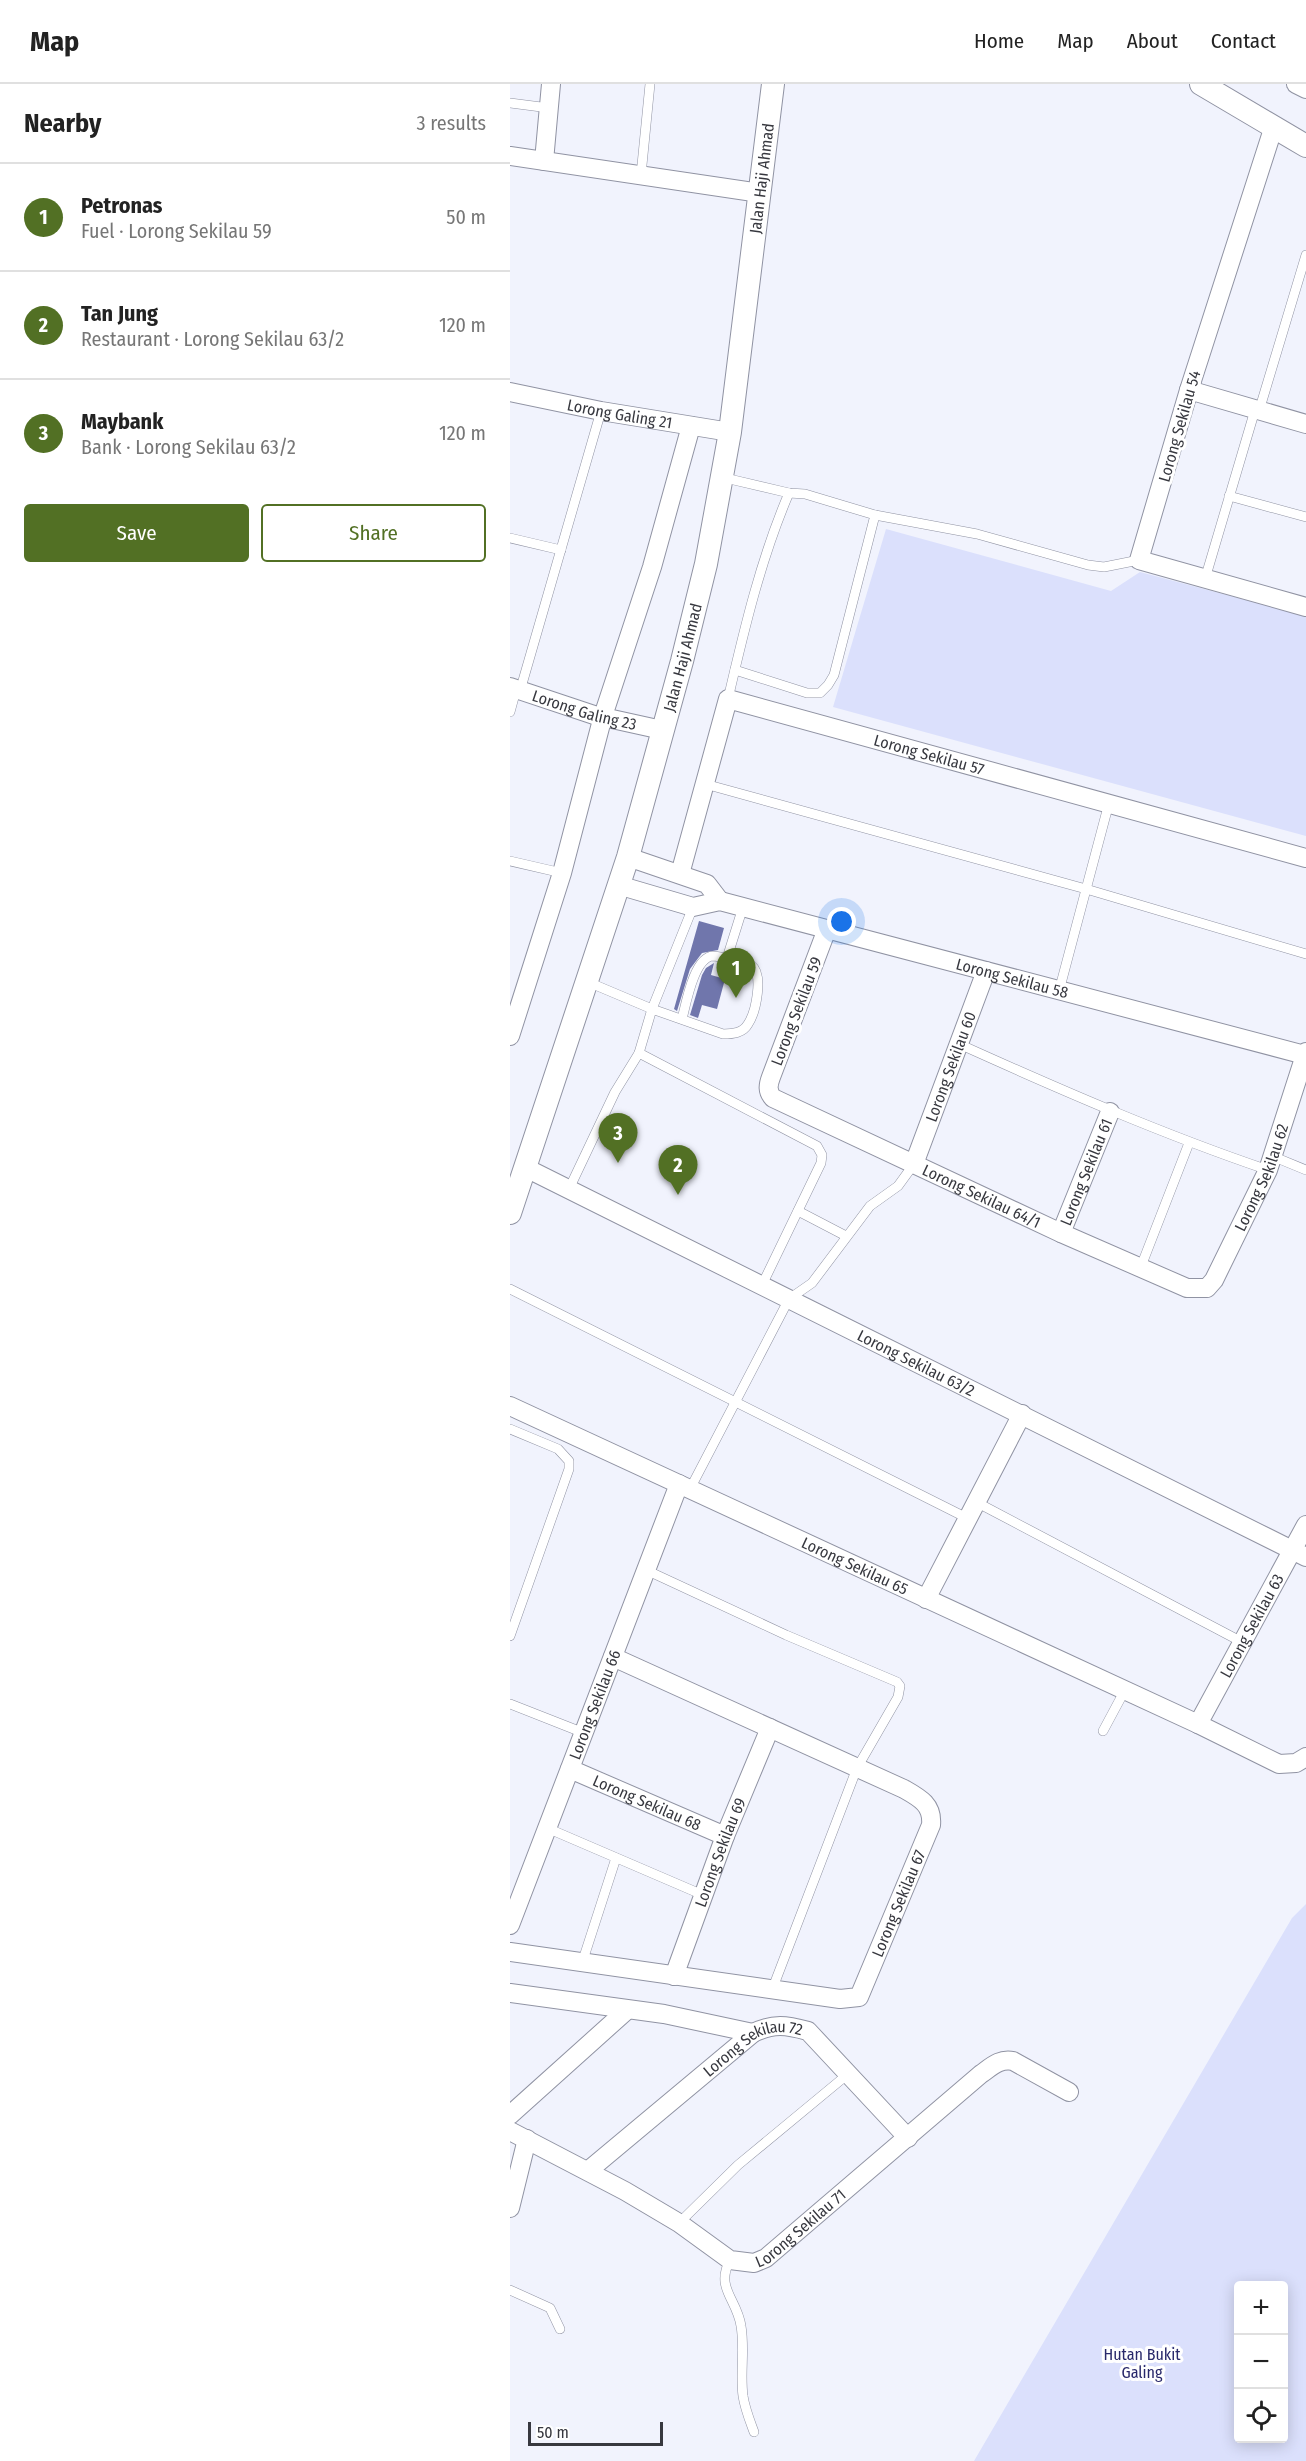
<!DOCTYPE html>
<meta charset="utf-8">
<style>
:root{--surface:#fff;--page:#f6f6f6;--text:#222;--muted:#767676;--line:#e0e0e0;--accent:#527024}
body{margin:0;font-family:"Fira Sans Condensed",sans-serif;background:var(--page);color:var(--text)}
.controls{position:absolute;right:18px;bottom:18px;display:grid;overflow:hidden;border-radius:6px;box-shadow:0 3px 15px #0003}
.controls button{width:54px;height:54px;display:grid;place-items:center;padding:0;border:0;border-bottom:2px solid var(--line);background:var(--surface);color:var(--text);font:30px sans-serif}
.scale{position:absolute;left:18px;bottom:15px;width:135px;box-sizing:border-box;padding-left:6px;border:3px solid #37383f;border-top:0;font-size:16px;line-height:21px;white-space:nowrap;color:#37383f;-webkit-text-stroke:4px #fff;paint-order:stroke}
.you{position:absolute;left:332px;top:838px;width:21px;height:21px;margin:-15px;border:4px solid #fff;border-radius:50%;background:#1a73e8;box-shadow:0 0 0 9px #1a73e833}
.badge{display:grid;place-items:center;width:39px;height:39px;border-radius:50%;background:var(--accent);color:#fff;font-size:20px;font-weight:700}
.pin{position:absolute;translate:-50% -50px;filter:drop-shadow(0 2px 3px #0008)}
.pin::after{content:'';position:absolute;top:32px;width:21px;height:18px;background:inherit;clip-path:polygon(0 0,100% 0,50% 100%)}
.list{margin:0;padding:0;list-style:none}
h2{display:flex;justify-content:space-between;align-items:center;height:78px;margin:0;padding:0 24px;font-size:26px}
h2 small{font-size:20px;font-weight:400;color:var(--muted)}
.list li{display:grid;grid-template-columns:39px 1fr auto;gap:18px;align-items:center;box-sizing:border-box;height:108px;padding:0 24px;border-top:2px solid var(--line)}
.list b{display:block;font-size:22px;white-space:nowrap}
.list p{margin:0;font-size:20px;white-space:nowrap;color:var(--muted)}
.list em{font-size:20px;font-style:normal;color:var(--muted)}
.actions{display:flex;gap:12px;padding:18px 24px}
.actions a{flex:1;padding:14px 0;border:2px solid var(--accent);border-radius:6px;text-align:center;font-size:21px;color:var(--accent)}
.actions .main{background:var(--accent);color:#fff}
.icon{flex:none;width:33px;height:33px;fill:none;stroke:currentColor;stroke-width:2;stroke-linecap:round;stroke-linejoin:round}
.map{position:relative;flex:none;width:796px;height:2377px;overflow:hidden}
header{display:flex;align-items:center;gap:36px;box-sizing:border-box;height:84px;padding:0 30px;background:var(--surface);border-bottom:2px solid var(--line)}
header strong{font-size:28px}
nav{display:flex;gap:33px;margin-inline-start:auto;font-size:21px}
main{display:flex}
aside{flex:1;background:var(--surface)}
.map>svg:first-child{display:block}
.green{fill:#dbe0fc;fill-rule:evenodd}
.building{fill:#7076ac}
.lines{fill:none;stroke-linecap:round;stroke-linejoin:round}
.service-casing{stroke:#9093a3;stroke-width:10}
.minor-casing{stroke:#9093a3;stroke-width:20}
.tertiary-casing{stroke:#9093a3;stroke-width:24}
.service{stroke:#fff;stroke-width:9}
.minor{stroke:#fff;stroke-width:18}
.tertiary{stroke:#fff;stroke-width:22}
.labels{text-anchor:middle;stroke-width:6;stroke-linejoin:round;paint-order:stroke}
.street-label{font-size:16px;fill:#37383f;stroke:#fff}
.park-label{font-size:16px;fill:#29296b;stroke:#fff}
</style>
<header>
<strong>Map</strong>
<nav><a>Home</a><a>Map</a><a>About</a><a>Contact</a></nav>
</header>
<main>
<aside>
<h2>Nearby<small>3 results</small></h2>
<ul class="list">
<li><span class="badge">1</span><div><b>Petronas</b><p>Fuel · Lorong Sekilau 59</p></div><em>50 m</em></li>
<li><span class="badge">2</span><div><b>Tan Jung</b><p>Restaurant · Lorong Sekilau 63/2</p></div><em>120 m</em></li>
<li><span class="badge">3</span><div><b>Maybank</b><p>Bank · Lorong Sekilau 63/2</p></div><em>120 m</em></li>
</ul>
<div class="actions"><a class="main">Save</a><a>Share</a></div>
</aside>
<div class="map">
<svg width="796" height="2377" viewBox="0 0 796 2377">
<rect width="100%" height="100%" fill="#f1f3fd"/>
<g class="green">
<path d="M376,445L601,507L630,488L796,532V752L323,623Z"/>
<path d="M796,1820V2377H464L782,1834ZM728,2202H774V2354H728Z"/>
</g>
<g class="building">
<path d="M189,837L214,844L208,866L192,869L180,885L167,927L164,925Z"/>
<path d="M204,879L201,891L215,895L207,925L192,921L188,934L180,931L192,891L196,884Z"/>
</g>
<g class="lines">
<g class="service-casing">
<g id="service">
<path d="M0,19L39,24"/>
<path d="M131,91L140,0"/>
<path d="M749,327L796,171"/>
<path d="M211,393L279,409L295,410L365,431L324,591L318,601L310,609H297L225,586"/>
<path d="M719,412L796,433"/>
<path d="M365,431L467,450L578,481L594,483L629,476"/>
<path d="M0,454L51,466"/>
<path d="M695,495L745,326"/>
<path d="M10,607L91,327"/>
<path d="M218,615C234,546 251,474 279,409"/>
<path d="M0,628L6,606"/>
<path d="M195,700L576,805L796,870"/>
<path d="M0,777L52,789"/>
<path d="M78,898L142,925L183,823"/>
<path d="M549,907L599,719"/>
<path d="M172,935C176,920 184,873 203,872C207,872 213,874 217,874"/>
<path d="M449,960C551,1006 652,1050 758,1086"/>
<path d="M129,969L142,925L213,950C223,950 233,949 238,940C246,928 254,890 241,881C235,877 224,876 217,874L233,823"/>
<path d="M762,1072L796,1086"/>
<path d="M59,1105L105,1008L129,969L307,1062L312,1071L311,1079L252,1201"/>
<path d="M288,1127L336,1152"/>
<path d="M630,1185L679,1059"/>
<path d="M0,1205L457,1434"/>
<path d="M0,1345L48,1365L59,1377V1385L0,1552"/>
<path d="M180,1405L279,1215L302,1199L360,1122L388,1102L404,1080"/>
<path d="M466,1418L732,1558"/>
<path d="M136,1486L276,1551L387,1598L390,1602L388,1613L347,1684L262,1906"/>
<path d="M0,1620L74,1649"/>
<path d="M593,1647L615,1606"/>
<path d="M37,1744L193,1811"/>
<path d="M72,1879L106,1774"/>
<path d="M169,2139L228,2081L338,1990"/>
<path d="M220,2176C205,2204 227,2215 231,2242C235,2265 230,2289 233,2312C235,2325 240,2337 244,2348"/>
<path d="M0,2206L40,2224L50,2245"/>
</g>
</g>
<g class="minor-casing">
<g id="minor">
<path d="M786,0L796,5"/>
<path d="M763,45L679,306L629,476L796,523"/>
<path d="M0,72L250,109"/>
<path d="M34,77L41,0"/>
<path d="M679,306L796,340"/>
<path id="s1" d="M0,308L91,327L220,348"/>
<path id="s2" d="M0,603L84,631L152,646"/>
<path d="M118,773L197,800L210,817"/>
<path id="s3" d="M170,790L218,615L796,774"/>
<path id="s4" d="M108,801L183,823L210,817L795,971"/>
<path id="s5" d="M317,845L261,993C258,1001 257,1007 263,1014L551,1149L677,1204H697L704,1196L758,1086L796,968"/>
<path d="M0,952L52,789L93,632L142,483L181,342"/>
<path id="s6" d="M404,1080L476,887"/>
<path id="s7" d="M16,1084L796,1473"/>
<path id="s8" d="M551,1149L600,1028"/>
<path id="s9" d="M0,1322L688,1640L769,1680L786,1679L796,1673"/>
<path d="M416,1515L512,1330"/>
<path id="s10" d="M688,1640L796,1441"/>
<path id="s11" d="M60,1685L215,1752"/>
<path id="s12" d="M0,1841L169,1400"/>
<path id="s13" d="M0,1868L330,1915L349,1913L421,1741C423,1721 410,1714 394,1705L103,1573"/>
<path id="s14" d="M164,1892L215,1752L260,1644"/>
<path d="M0,1909L154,1930L243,1949"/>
<path d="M0,2031L117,1926"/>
<path id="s15" d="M0,2047L115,2107L169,2139L220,2176L244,2179L256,2174L471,1990C481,1983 490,1974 503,1977L559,2008"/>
<path id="s16" d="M79,2086L243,1949C264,1939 276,1941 298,1947L398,2054"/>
<path d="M0,2124L17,2055"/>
</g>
</g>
<g class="tertiary-casing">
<g id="tertiary">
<path d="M691,0L796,62"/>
<path id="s17" d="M0,1129L118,773L172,577L196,480L220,348L263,0"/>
</g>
</g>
<use href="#service" class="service"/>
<use href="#minor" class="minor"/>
<use href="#tertiary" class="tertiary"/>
</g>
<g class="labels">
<g class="street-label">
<text dy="6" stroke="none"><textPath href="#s17" startOffset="1068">Jalan Haji Ahmad</textPath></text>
<text dy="6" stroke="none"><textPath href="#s1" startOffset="112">Lorong Galing 21</textPath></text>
<text transform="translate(669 342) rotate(-74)" y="6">Lorong Sekilau 54</text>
<text dy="6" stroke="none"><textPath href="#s17" startOffset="582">Jalan Haji Ahmad</textPath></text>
<text dy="6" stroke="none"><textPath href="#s2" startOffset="78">Lorong Galing 23</textPath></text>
<text dy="6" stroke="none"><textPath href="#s3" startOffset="390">Lorong Sekilau 57</textPath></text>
<text dy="6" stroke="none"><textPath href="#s4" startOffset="408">Lorong Sekilau 58</textPath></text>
<text transform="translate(286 927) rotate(-69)" y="6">Lorong Sekilau 59</text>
<text dy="6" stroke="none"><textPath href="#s6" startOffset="104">Lorong Sekilau 60</textPath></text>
<text dy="6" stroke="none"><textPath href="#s8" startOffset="66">Lorong Sekilau 61</textPath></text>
<text dy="6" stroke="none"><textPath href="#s5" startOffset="780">Lorong Sekilau 62</textPath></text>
<text dy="6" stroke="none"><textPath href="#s5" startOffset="411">Lorong Sekilau 64/1</textPath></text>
<text dy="6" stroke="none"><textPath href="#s7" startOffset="436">Lorong Sekilau 63/2</textPath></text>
<text dy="6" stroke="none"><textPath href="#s9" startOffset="380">Lorong Sekilau 65</textPath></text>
<text dy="6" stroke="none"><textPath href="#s10" startOffset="112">Lorong Sekilau 63</textPath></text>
<text dy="6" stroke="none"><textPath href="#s12" startOffset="236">Lorong Sekilau 66</textPath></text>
<text dy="6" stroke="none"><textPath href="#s11" startOffset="84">Lorong Sekilau 68</textPath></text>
<text dy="6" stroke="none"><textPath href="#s14" startOffset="132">Lorong Sekilau 69</textPath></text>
<text dy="6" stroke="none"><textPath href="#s13" startOffset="454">Lorong Sekilau 67</textPath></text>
<text dy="6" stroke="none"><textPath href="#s16" startOffset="208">Lorong Sekilau 72</textPath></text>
<text dy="6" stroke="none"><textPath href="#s15" startOffset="338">Lorong Sekilau 71</textPath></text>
</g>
<g class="park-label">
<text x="632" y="2276">Hutan Bukit<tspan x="632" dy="18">Galing</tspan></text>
</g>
</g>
</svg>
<div class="controls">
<button>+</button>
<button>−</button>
<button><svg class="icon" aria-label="locate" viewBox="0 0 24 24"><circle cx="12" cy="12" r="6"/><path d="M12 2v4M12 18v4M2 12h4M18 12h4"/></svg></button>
</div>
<div class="scale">50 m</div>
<div class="you"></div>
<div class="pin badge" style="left:226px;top:914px">1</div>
<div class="pin badge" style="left:168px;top:1111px">2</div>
<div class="pin badge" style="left:108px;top:1079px">3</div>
</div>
</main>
